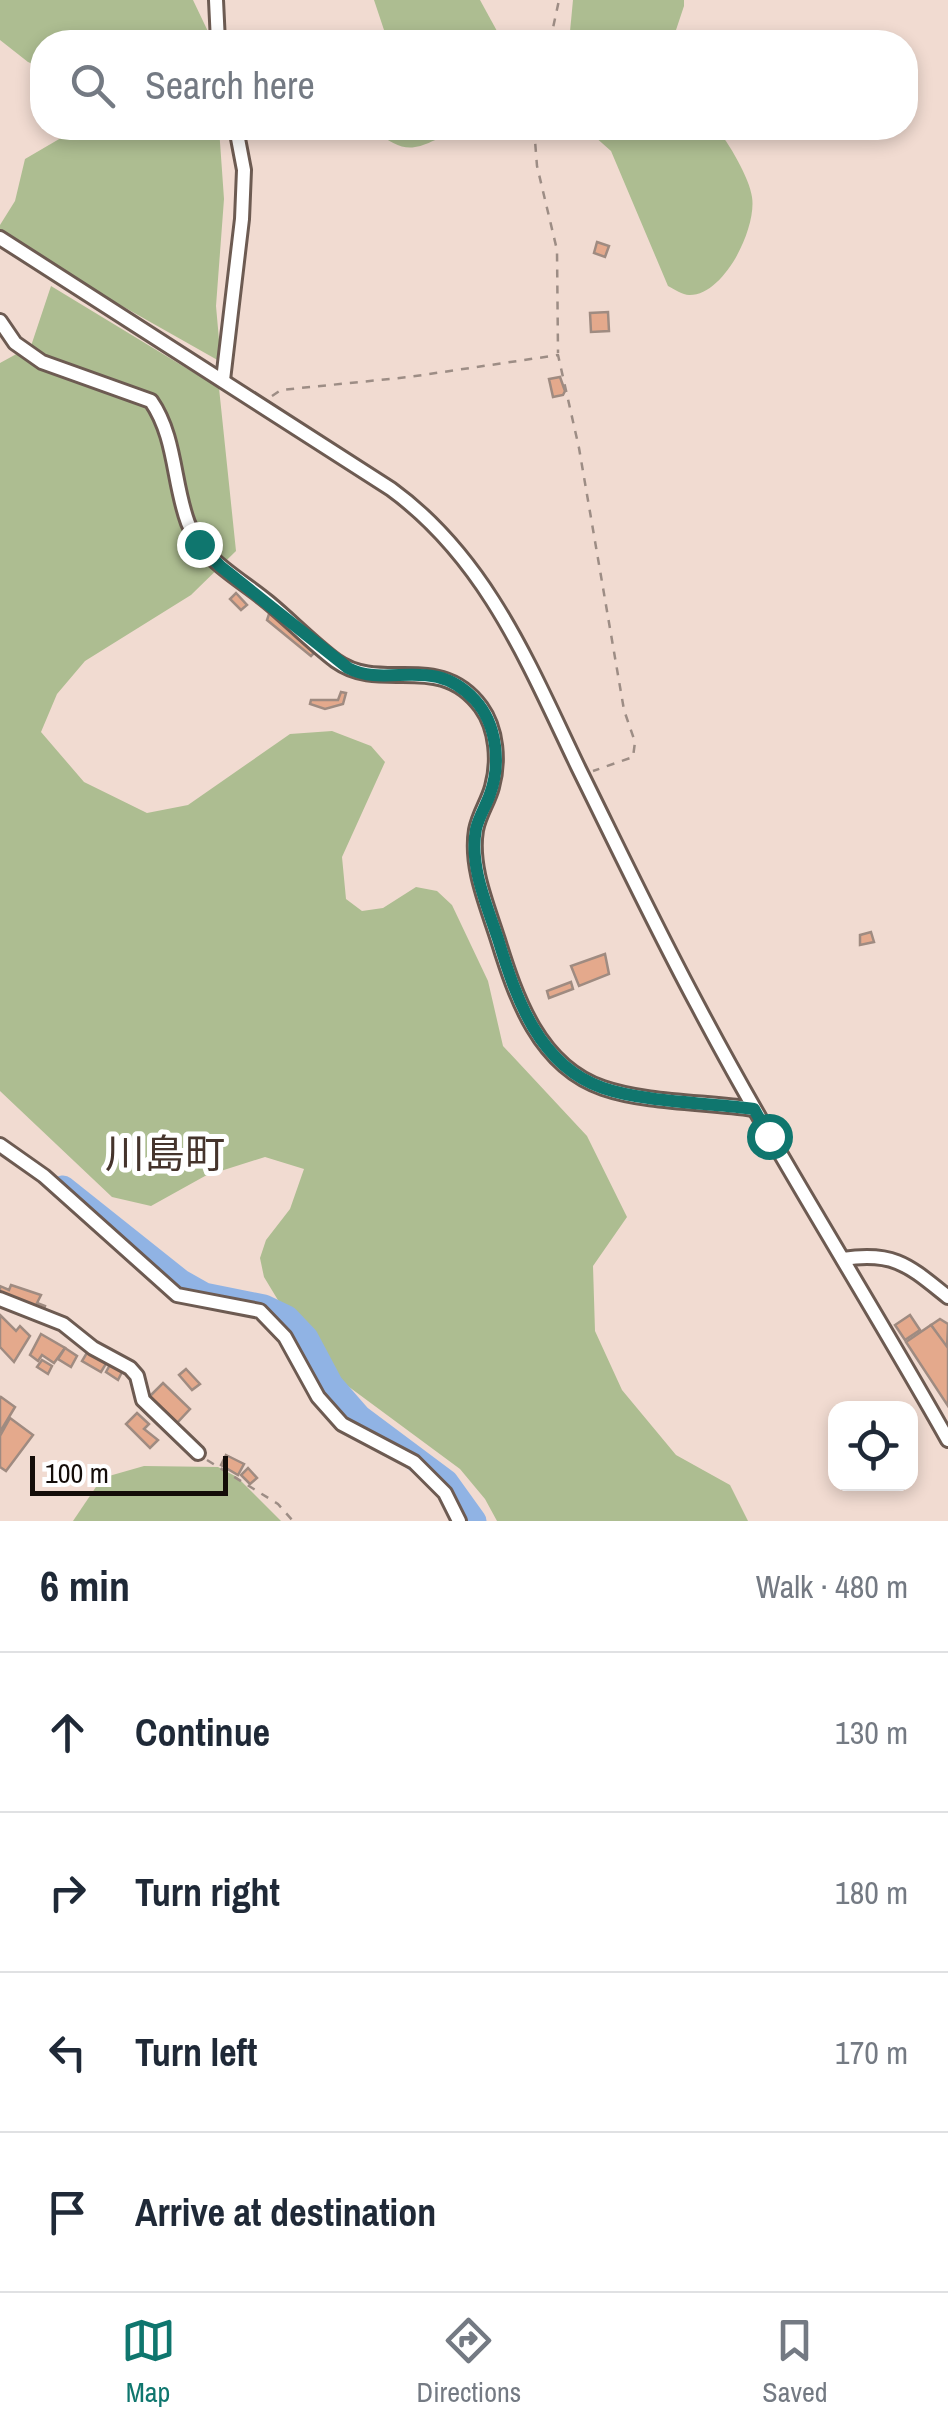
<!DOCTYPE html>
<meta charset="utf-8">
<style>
:root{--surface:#fff;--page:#f6f6f7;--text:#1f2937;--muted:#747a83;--line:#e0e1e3;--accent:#0f766e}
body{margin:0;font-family:"Archivo Narrow","Noto Sans JP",sans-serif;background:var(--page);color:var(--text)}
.controls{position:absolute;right:30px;bottom:30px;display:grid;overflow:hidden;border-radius:20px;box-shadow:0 5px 15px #0003}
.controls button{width:90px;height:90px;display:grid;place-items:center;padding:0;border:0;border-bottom:2px solid var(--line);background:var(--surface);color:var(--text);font:50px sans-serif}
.scale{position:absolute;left:30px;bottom:25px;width:198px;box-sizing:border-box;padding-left:10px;border:5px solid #140d09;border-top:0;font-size:28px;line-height:35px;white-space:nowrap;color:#140d09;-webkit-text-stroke:8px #fff;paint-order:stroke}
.stop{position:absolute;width:30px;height:30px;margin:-22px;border:8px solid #0f766e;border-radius:50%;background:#fff}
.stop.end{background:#0f766e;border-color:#fff;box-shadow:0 2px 10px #0008}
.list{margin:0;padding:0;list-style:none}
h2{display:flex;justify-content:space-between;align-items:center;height:130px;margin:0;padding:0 40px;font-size:42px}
h2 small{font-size:32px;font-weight:400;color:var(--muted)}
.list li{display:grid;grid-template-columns:65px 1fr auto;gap:30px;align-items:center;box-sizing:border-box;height:160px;padding:0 40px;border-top:2px solid var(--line)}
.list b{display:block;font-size:38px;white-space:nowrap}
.list em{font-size:32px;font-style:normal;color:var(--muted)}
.icon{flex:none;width:55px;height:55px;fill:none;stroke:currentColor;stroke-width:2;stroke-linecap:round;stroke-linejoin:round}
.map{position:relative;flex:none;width:948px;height:1521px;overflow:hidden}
.search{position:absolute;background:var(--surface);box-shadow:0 5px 15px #0003;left:30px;right:30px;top:30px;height:110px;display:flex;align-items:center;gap:25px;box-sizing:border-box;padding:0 35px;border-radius:40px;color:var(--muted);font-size:38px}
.sheet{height:770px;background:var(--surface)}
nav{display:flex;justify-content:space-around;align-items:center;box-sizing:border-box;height:140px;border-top:2px solid var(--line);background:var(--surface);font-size:28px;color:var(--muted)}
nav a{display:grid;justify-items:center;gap:5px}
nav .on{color:var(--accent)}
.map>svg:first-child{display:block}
.green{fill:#adbd91}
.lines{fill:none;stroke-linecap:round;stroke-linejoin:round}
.river{stroke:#90b3e4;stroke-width:25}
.building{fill:#e4a98c;stroke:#9f8b81;stroke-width:2.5}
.minor-casing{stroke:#6d5b52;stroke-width:18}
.path{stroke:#9d8d85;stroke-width:2.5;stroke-dasharray:8 8;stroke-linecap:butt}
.minor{stroke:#fff;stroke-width:12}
.route{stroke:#0f766e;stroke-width:12}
.labels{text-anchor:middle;stroke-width:10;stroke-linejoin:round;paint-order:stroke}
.quarter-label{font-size:40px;fill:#45342c;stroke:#fff}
</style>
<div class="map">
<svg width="948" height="1521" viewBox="0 0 948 1521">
<rect width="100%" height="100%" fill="#f1dbd1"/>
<g class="green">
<path d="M0,0H193L213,42H42V68L28,62L0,40Z"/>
<path d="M374,0H480L503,42H388Z"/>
<path d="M573,0H684V6L672,42H569Z"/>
<path d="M78,128H219L224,199L216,306L221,362L0,237V225L15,201L25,159Z"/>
<path d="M373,128H460C420,146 409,161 373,128Z"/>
<path d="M585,128H716C728,141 750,179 752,197C757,228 724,296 689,295C683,295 674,289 668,286L611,151Z"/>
<path d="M51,286L219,388L236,551L191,595L85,661L57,694L41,732L84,782L147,813L188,805L290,734L332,731L371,746L385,762L342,857L346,899L362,911L383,908L416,887L437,891L452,905L488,981L503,1046L587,1136L627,1217L593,1266L595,1331L622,1390L676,1455L730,1485L748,1521H497L485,1499L460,1469L341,1381L296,1330L264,1277L260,1258L266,1240L290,1209L304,1169L265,1157L205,1176L151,1206L112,1197L0,1091V363L31,346Z"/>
<path d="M144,1466L218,1467L237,1477L281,1521H73L102,1478Z"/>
</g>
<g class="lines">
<path class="river" d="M63,1188L181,1282L204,1295L264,1307L287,1318L306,1338L331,1385L359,1417L446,1482L474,1521"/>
</g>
<g class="building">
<path d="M597,242L609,246L605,257L594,253Z"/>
<path d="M608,312L609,331L591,332L590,313Z"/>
<path d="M560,377L565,391L563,395L553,397L549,379Z"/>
<path d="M236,593L247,605L241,610L230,599Z"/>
<path d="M270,611L313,649L315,652L311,656L267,620Z"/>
<path d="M341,692L346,693L343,704L325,709L310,704L311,700H338Z"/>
<path d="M871,932L874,942L860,945V935Z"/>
<path d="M605,954L609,974L579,986L571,966Z"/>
<path d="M571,982L573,989L549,998L547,991Z"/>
<path d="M11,1285L41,1295L37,1303L45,1306L43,1312L0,1295V1286L9,1290Z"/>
<path d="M0,1315L16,1331L20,1326L30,1336L14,1362L0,1347Z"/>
<path d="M910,1315L920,1330L905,1340L895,1325Z"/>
<path d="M940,1319L948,1324L947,1349L931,1325Z"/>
<path d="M931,1325L948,1348V1406L906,1342Z"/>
<path d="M41,1334L65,1348L54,1363L42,1355L38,1361L30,1355Z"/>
<path d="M65,1348L77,1356L71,1367L58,1359Z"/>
<path d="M88,1351L107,1362L101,1372L82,1361Z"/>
<path d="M42,1360L52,1366L48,1374L37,1367Z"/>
<path d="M111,1363L123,1370L118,1380L106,1372Z"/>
<path d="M186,1369L200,1384L192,1390L179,1375Z"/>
<path d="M163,1383L190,1409L176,1424L146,1400Z"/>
<path d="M1,1397L15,1407L0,1432V1399Z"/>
<path d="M137,1413L149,1424L144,1429L158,1440L150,1448L126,1424Z"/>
<path d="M10,1418L33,1435L6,1471L0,1467V1436Z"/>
<path d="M226,1455L244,1464L238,1475L221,1465Z"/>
<path d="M248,1468L257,1478L250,1484L241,1475Z"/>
</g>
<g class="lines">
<g class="minor-casing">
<g id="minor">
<path d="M216,0L218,42"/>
<path d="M0,238L391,489C487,559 529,665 579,769C618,848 656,928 698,1006C776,1154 866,1294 948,1440"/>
<path d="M0,321L15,343L42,362L151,401C176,437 173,483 188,523C203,561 238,577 268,602C291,621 312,643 336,661C382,694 439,650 481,707C497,729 499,762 492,787C488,802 479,814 476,830C470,867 487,905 498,940C516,998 539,1066 603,1088C646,1103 708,1102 753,1109"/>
<path d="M223,380L242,219L244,170L236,128"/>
<path d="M0,1145L44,1176L177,1295L260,1311L285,1337L318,1397L342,1424L414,1462L445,1493L459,1521"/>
<path d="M843,1259C895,1251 909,1266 948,1297"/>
<path d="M0,1299L63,1324L93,1348L130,1368L137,1376L143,1400L198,1453"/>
</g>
</g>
<g class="path">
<path d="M550,42L559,0"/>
<path d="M534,128L537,166L557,250L558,353"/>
<path d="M272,396L281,390L409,377L558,355L579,448L624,710L635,742L633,757L593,771"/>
<path d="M207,1460L278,1504L293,1521"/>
</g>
<use href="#minor" class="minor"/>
</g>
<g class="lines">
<path class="route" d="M199,544L220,566L348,668C388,689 433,654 475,700C497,724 501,764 490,794C486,806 479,816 476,829C469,866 487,905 498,939C516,998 539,1066 603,1088C643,1102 710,1103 754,1109L769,1136"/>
</g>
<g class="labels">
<g class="quarter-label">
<text x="165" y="1168">川島町</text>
</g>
</g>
</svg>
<div class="controls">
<button><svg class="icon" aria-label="locate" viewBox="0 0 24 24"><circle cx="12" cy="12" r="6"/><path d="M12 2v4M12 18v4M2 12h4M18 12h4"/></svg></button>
</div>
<div class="scale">100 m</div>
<div class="stop" style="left:769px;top:1136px"></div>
<div class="stop end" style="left:199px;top:544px"></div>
<div class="search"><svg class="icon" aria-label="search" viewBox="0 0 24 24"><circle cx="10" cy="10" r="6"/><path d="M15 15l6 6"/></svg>Search here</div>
</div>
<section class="sheet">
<h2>6 min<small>Walk · 480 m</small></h2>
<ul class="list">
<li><svg class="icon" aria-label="ahead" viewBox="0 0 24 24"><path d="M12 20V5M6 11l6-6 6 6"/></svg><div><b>Continue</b></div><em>130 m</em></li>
<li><svg class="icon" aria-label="right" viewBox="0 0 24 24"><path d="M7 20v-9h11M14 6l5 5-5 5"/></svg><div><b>Turn right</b></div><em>180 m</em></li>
<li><svg class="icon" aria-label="left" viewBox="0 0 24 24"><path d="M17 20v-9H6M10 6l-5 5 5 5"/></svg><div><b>Turn left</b></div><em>170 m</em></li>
<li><svg class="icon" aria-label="arrive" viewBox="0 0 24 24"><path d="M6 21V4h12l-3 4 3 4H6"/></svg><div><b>Arrive at destination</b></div></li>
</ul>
</section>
<nav>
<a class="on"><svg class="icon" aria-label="map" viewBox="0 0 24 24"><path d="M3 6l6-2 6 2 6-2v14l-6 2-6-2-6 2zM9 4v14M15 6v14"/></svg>Map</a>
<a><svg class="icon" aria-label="directions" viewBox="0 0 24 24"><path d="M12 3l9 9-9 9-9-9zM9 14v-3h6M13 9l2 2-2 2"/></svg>Directions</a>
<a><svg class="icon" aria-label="saved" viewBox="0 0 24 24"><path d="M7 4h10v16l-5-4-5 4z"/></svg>Saved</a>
</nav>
